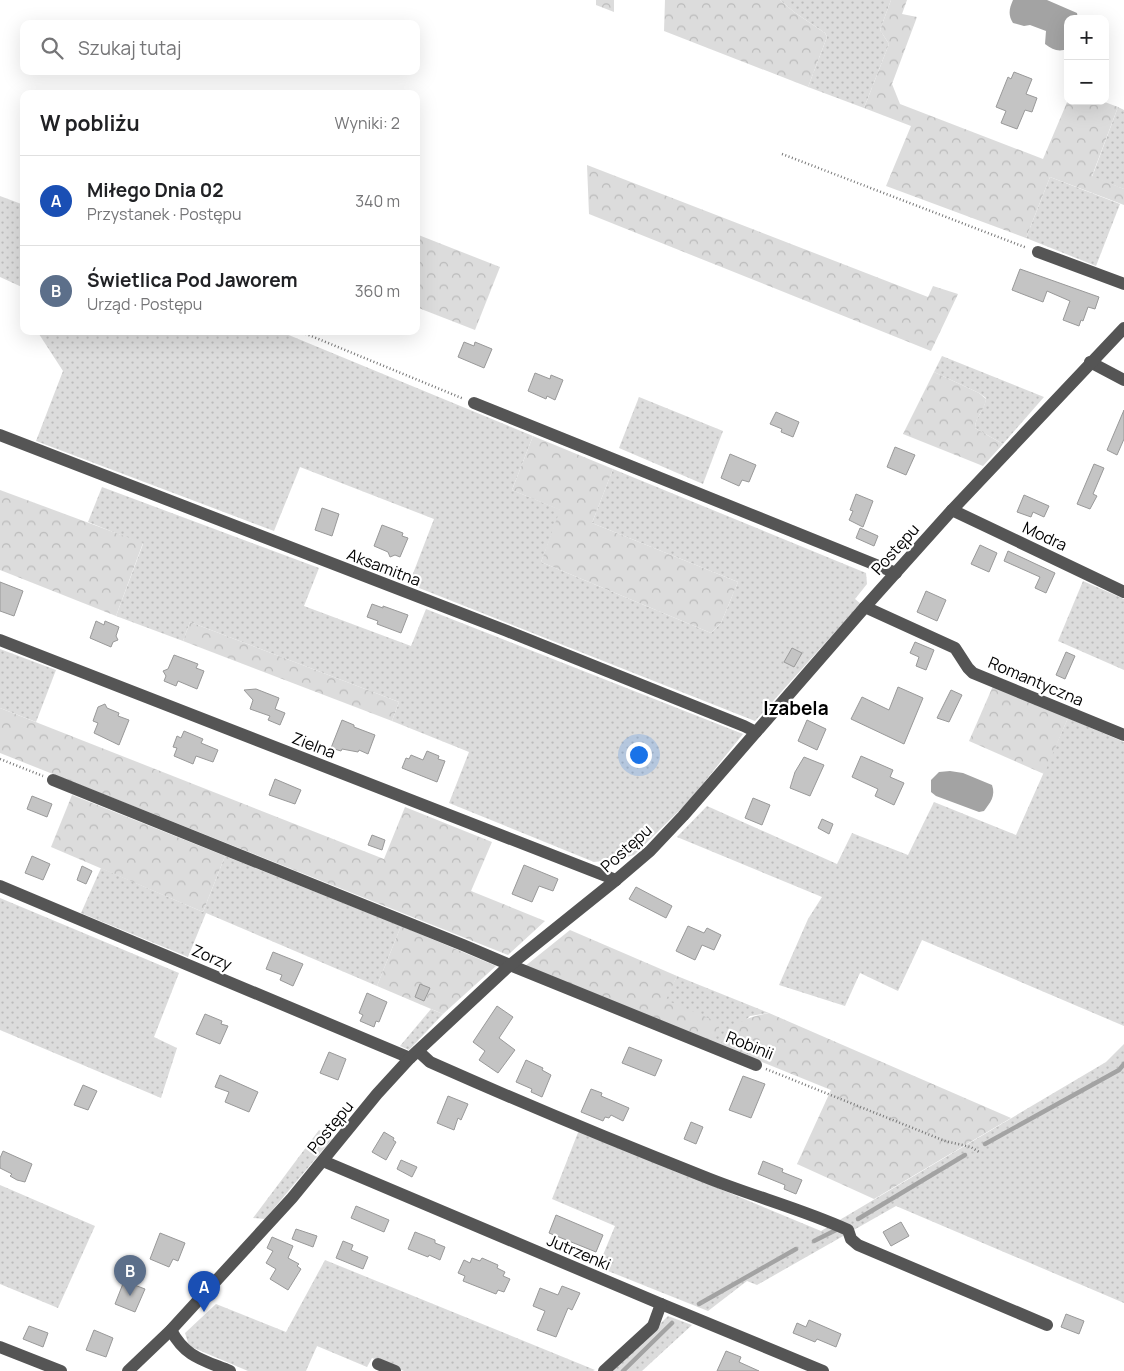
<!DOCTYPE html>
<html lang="pl">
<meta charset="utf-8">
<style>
:root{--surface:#fff;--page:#f2f2f2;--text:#202124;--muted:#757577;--line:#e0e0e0;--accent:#2563eb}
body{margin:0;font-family:Manrope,sans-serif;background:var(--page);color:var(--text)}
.controls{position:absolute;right:15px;top:15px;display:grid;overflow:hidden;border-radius:10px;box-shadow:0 5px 20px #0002}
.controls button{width:45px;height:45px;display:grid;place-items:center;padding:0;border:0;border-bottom:1px solid var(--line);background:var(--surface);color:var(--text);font:25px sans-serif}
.you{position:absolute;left:638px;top:754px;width:18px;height:18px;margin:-12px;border:4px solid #fff;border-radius:50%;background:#1a73e8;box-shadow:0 0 0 8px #1a73e833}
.badge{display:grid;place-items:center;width:32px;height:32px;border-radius:50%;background:var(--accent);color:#fff;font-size:16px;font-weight:700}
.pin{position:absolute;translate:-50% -41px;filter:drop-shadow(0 1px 2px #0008)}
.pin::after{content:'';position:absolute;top:26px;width:18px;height:15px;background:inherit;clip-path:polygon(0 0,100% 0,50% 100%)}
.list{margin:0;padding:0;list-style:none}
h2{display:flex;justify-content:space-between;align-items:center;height:65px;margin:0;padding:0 20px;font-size:21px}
h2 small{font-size:16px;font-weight:400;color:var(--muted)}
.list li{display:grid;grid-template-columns:32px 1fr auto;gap:15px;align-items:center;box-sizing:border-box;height:90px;padding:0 20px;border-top:1px solid var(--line)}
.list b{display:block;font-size:19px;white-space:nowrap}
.list p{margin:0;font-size:16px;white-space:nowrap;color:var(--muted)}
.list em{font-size:16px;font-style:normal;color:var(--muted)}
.icon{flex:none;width:28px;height:28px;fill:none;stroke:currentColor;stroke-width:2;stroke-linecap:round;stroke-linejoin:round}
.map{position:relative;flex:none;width:1124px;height:1371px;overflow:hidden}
.search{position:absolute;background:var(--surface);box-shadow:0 5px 20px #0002;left:20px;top:20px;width:400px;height:55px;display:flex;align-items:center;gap:12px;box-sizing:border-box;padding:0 18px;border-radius:10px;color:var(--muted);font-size:19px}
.panel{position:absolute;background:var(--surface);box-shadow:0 5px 20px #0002;left:20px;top:90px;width:400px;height:245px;border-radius:10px}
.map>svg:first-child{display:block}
.grass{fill:url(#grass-dots)}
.forest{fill:url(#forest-crowns)}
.water{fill:#a3a3a3}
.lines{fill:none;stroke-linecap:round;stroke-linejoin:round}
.stream{stroke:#a3a3a3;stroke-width:4.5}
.building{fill:#c4c4c4;stroke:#999}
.path{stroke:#777;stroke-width:2.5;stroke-dasharray:1 2.5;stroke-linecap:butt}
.minor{stroke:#555;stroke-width:12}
.labels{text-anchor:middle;stroke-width:4.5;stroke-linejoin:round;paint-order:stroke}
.street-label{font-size:16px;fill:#000;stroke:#fff}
.quarter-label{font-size:19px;font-weight:bold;fill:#000;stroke:#fff}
</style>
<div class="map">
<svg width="1124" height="1371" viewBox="0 0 1124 1371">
<defs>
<pattern id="grass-dots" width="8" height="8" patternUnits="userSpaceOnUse" patternTransform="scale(1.25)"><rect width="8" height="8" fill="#dcdcdc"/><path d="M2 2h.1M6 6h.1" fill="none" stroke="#bbb" stroke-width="1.8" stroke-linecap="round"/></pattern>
<pattern id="forest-crowns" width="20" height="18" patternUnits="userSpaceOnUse" patternTransform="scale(1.25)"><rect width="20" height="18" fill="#dcdcdc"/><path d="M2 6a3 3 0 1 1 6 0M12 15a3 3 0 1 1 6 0" fill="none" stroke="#bbb"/></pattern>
</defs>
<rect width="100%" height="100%" fill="#fff"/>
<g class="grass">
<path d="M780,0H891L880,30L889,44L864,108L808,87L827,37L825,33L794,12Z"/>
<path d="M1118,107L1124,110V189L1092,177Z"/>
<path d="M1050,177L1120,204L1096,266L1026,238Z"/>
<path d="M0,196L24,205V288L0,277Z"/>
<path d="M37,331H279L533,436L512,490L561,510L541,562L711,633L721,623L738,582L592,523L613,469L866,573L867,584L855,599L861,604C825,642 791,682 755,721L409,584L434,519L300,467L274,531L36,441L63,371Z"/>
<path d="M942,356L1044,397L1003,444L975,428C975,417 985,410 986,398L979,393L934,372Z"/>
<path d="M639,397L723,431L703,484L619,448Z"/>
<path d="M102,487L319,568L304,606L411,646L426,609L743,734L689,801L634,855L621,859L594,862L449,803L469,752L392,721L399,702L190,622L183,641L116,616L143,544L88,522Z"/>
<path d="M1083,581L1124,599V670L1058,641Z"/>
<path d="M0,649L56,670L36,722L0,708Z"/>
<path d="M1068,718L1124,742V1026L922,940L898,991L860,973L845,1006L779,985L808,919L822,897L677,837L707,806L837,864L852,833L908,855L934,802L1016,835Z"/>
<path d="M225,856L401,926L377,986L206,913L188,957L81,913L101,868L203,912Z"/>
<path d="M0,898L179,973L154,1037L177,1048L161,1098L0,1030Z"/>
<path d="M677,976L769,1013L750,1016L720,1045L705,1042L665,1000Z"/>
<path d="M431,1009L443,1014L409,1050L400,1046Z"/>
<path d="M1124,1044V1303L896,1206L757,1285L747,1281L708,1311L598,1267L615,1226L552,1199L579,1130L821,1231L1106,1062Z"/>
<path d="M319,1130L332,1139L265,1219L253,1218Z"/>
<path d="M0,1185L95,1226L58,1308L0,1284Z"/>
<path d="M325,1260L595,1370L593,1371H404L372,1358L367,1367L317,1346L306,1371H248L189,1346L185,1333L216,1304L286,1332Z"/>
<path d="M668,1316L692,1325L642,1371H613Z"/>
</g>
<g class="forest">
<path d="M596,0H614V12L596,5Z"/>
<path d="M665,0H780L794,12L825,33L827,37L808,87L664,31Z"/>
<path d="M891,0H907L902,14L917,17L892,84L900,104L1043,159L1068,100L1102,101L1118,107L1092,176L1124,189V205L1050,177L1026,238L886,186L911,126L864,108L889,44L880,30Z"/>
<path d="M587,165L928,297L933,286L958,294L931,351L589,214Z"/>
<path d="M416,234L500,267L475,330L416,307Z"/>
<path d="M934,372L979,393L986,399C985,410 975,417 975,428L1003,444L983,466L903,434Z"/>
<path d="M533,436L613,469L592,523L738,582L721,623L711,633L541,562L560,510L512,490Z"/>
<path d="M0,490L143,543L116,616L0,570Z"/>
<path d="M190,622L399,702L392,721L183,641Z"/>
<path d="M993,686L1068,718L1044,774L969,741Z"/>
<path d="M0,708L384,859L405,807L492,842L471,891L545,921L508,955L0,753Z"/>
<path d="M72,795L225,856L203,912L51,847Z"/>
<path d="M401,926L496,966L443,1014L377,986Z"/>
<path d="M570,930L677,976L666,1000L720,1023L718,1030L705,1042L524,967Z"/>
<path d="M769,1013L1011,1118L874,1199L797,1164L831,1090L720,1045C737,1022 740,1019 769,1013Z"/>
</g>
<g class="water">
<path d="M1013,0H1047L1077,13L1078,19H1068V49C1058,52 1053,50 1045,44L1046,31L1030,25L1024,26L1013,23C1008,15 1009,9 1013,0Z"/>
<path d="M950,771L963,773L992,785C996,796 990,803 984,811L979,812L936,796L931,792V780L939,772Z"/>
</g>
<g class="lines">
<g class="stream">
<path d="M985,1144L1119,1070L1124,1064"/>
<path d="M858,1219L965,1155"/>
<path d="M814,1241L836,1230"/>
<path d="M699,1304L796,1249"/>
<path d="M623,1371L672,1323"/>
</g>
</g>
<g class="building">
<path d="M1014,72L1032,79L1026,94L1037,98L1032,112L1025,110L1017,129L1001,123L1006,111L996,107L1008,77L1011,79Z"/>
<path d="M1020,269L1099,297L1095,309L1088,307L1083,321L1081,320L1079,326L1063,320L1070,301L1047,291L1043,302L1012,290Z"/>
<path d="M464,342L474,346L475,342L492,349L484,368L458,357Z"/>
<path d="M535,373L550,379L551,375L563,380L555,400L547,396L546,399L528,391Z"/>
<path d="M1124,410V439L1117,455L1107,450Z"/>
<path d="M776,412L799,422L793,437L781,432L782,429L770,424Z"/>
<path d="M895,447L915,455L906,475L887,467Z"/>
<path d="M730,454L756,465L749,482L742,480L739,486L721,478Z"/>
<path d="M1094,464L1104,468L1093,494L1097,496L1090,509L1077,504Z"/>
<path d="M856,494L873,501L863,527L849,520L853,511L850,510Z"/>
<path d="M1024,495L1049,506L1044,517L1033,512L1031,517L1017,512Z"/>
<path d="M322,508L339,514L332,536L315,530Z"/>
<path d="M382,525L403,533L402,536L408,538L400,557L395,555L390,557L388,552L374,546Z"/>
<path d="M860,528L878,536L874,546L856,538Z"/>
<path d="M980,545L997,553L989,572L971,564Z"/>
<path d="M1008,551L1055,573L1046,593L1035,588L1040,577L1004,561Z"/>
<path d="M0,582L23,591L14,616L0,611Z"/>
<path d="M926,591L946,600L937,621L917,612Z"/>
<path d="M372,604L383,608V606L408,615L401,633L377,624L378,621L367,617Z"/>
<path d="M96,621L104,625L105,621L119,627L116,636L118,640L113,642L111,647L90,638Z"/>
<path d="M915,642L934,650L926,670L916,666L919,657L910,653Z"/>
<path d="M792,648L802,653L794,667L784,662Z"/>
<path d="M1066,652L1075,656L1065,679L1056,675Z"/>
<path d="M174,655L198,664L196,668L204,671L197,689L178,681L176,686L164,681L166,676L163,671L168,669Z"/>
<path d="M898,687L923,698L904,744L851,719L862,697L889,710Z"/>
<path d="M256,689L279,698L275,709L285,713L280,725L268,720L270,716L250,709L253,700L244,690Z"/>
<path d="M951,690L962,695L949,722L937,718Z"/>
<path d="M105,704L107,708L119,713L118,716L129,720L119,745L94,733L98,723L93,721L98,707Z"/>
<path d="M342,720L354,725V727L375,735L368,754L359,750L358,752L342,749L341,751L331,748Z"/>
<path d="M807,720L826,729L817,750L798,741Z"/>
<path d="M184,731L203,739L201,743L218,750L213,762L196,756L193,764L174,756L177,748L173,747L177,736L181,738Z"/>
<path d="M427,751L439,756L438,759L445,761L437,782L402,768L406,758L409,759L411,755L423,760Z"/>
<path d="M861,756L893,770L890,777L904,783L894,805L875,796L878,789L852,777Z"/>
<path d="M804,757L824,765L810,796L790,788L795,772Z"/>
<path d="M275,779L301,790L295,804L269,795Z"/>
<path d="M32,796L52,804L47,817L27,809Z"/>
<path d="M753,798L770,805L762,825L745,818Z"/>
<path d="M822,819L833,824L829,834L818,828Z"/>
<path d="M372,835L385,840L382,850L368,845Z"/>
<path d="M32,856L50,864L43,880L25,873Z"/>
<path d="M524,865L558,879L553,891L539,886L532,902L512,894Z"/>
<path d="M82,866L92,871L86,884L77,880Z"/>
<path d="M636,887L672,906L666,918L629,899Z"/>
<path d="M688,926L704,933L707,928L721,935L714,950L702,945L695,960L676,951Z"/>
<path d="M273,952L303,964L293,986L280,980L282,975L266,969Z"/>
<path d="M420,984L430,988L424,1001L415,997Z"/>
<path d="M367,993L387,1002L379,1022L376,1021L374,1027L360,1021L363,1015L359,1013Z"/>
<path d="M497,1006L513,1017L499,1038L515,1050L498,1073L479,1060L485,1051L473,1042Z"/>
<path d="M205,1014L222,1021L221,1024L228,1026L220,1044L196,1034Z"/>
<path d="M629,1047L662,1060L655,1076L622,1063Z"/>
<path d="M329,1052L346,1059L338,1080L320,1073Z"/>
<path d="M526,1060L543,1068L542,1070L551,1075L542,1097L531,1092L532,1089L516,1082Z"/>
<path d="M220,1075L258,1092L249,1112L225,1102L229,1092L215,1087Z"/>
<path d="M743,1076L765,1084L751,1118L729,1110Z"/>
<path d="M83,1085L97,1091L88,1110L74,1105Z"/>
<path d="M591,1089L602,1093L601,1096L629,1108L623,1121L611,1115L609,1118L605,1117L603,1121L581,1112Z"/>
<path d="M448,1096L468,1104L461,1120L458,1118L454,1130L437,1123Z"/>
<path d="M691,1122L703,1127L696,1144L684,1139Z"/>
<path d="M384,1132L394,1138L393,1140L396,1142L386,1160L372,1152Z"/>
<path d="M3,1151L32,1164L25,1182L17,1180L10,1176L12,1174L0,1168V1158Z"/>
<path d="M401,1160L417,1167L412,1177L397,1169Z"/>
<path d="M763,1161L783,1169L782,1172L802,1180L796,1194L784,1189L785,1185L758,1174Z"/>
<path d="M356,1206L389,1220L384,1232L351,1218Z"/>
<path d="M556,1215L603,1235L596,1252L549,1233Z"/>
<path d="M901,1222L909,1236L891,1246L883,1232Z"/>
<path d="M296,1229L317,1236L313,1247L292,1239Z"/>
<path d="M415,1232L435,1240V1243L445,1247L440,1260L429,1255L428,1257L408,1249Z"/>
<path d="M160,1233L185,1243L178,1261L173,1259L169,1267L150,1259Z"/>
<path d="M272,1237L293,1246L288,1258L299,1264L297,1266L301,1269L288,1290L270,1279L276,1269L266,1263L273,1251L267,1248Z"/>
<path d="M343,1241L353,1245L351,1250L368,1257L363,1269L336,1258Z"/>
<path d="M472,1258L480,1261L482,1258L498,1265L497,1268L505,1272L503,1276L510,1279L504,1292L498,1290L496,1294L463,1281L465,1276L458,1273L464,1260L470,1263Z"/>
<path d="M124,1281L145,1289L135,1312L115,1304Z"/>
<path d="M562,1286L580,1293L572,1310L568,1308L556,1337L537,1330L545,1311L533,1306L540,1288L558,1295Z"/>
<path d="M1066,1314L1084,1321L1079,1334L1061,1327Z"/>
<path d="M809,1320L841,1334L836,1347L817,1339L815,1342L793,1333L797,1323L806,1327Z"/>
<path d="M29,1326L48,1333L43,1347L23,1339Z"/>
<path d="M94,1330L113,1338L106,1357L86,1350Z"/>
<path d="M726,1351L741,1357L739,1362L759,1371H717Z"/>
</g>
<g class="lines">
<g class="path">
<path d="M782,154L1027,248"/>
<path d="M299,331L464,399"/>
<path d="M0,759L43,776"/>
<path d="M766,1069L945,1141L971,1147L979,1152"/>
</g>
<g class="minor">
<path d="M1038,252L1124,284"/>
<path d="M1090,362L1124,380"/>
<path d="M474,403L896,573"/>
<path d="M0,435L507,631L744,726L756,732"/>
<path d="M952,510L1124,592"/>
<path d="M865,607L955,648L968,668L973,673L1124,735"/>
<path d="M0,640L616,880"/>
<path d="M53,780L463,945L510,965L756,1065"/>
<path d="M0,886L410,1058"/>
<path d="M418,1051L430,1062L439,1066C527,1105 616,1142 705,1177C752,1196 802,1209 848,1230L851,1239L858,1245L1047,1325"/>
<path d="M323,1161L661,1304L823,1371"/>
<path d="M171,1330C185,1357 203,1360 230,1371"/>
<path d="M0,1347L61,1371"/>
<path d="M378,1364L395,1371"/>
<path d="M128,1371L171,1330L292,1198L377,1094L410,1058L510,965L616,880L650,851L683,816L865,607L952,510L1124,328"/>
<path d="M604,1371L653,1326L661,1304"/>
</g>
</g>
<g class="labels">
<g class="street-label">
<text transform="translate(1045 536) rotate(25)" y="6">Modra</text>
<text transform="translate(895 549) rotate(-48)" y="6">Postępu</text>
<text transform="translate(384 567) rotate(21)" y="6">Aksamitna</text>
<text transform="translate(1036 681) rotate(23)" y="6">Romantyczna</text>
<text transform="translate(314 745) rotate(21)" y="6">Zielna</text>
<text transform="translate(626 848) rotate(-42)" y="6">Postępu</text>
<text transform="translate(212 957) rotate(23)" y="6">Zorzy</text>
<text transform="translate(750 1045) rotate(22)" y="6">Robinii</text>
<text transform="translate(330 1127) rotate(-51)" y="6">Postępu</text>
<text transform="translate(579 1252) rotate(23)" y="6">Jutrzenki</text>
</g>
<g class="quarter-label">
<text x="796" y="715">Izabela</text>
</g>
</g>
</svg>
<div class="controls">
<button>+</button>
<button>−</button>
</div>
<div class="you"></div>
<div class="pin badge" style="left:204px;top:1312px;background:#1a4fb4">A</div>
<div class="pin badge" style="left:130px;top:1296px;background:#5c6f8a">B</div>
<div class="search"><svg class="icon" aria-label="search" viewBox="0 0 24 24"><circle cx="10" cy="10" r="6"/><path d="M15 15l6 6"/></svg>Szukaj tutaj</div>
<section class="panel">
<h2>W pobliżu<small>Wyniki: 2</small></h2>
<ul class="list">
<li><span class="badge" style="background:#1a4fb4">A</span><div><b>Miłego Dnia 02</b><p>Przystanek · Postępu</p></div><em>340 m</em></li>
<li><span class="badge" style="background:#5c6f8a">B</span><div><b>Świetlica Pod Jaworem</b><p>Urząd · Postępu</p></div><em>360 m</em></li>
</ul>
</section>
</div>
